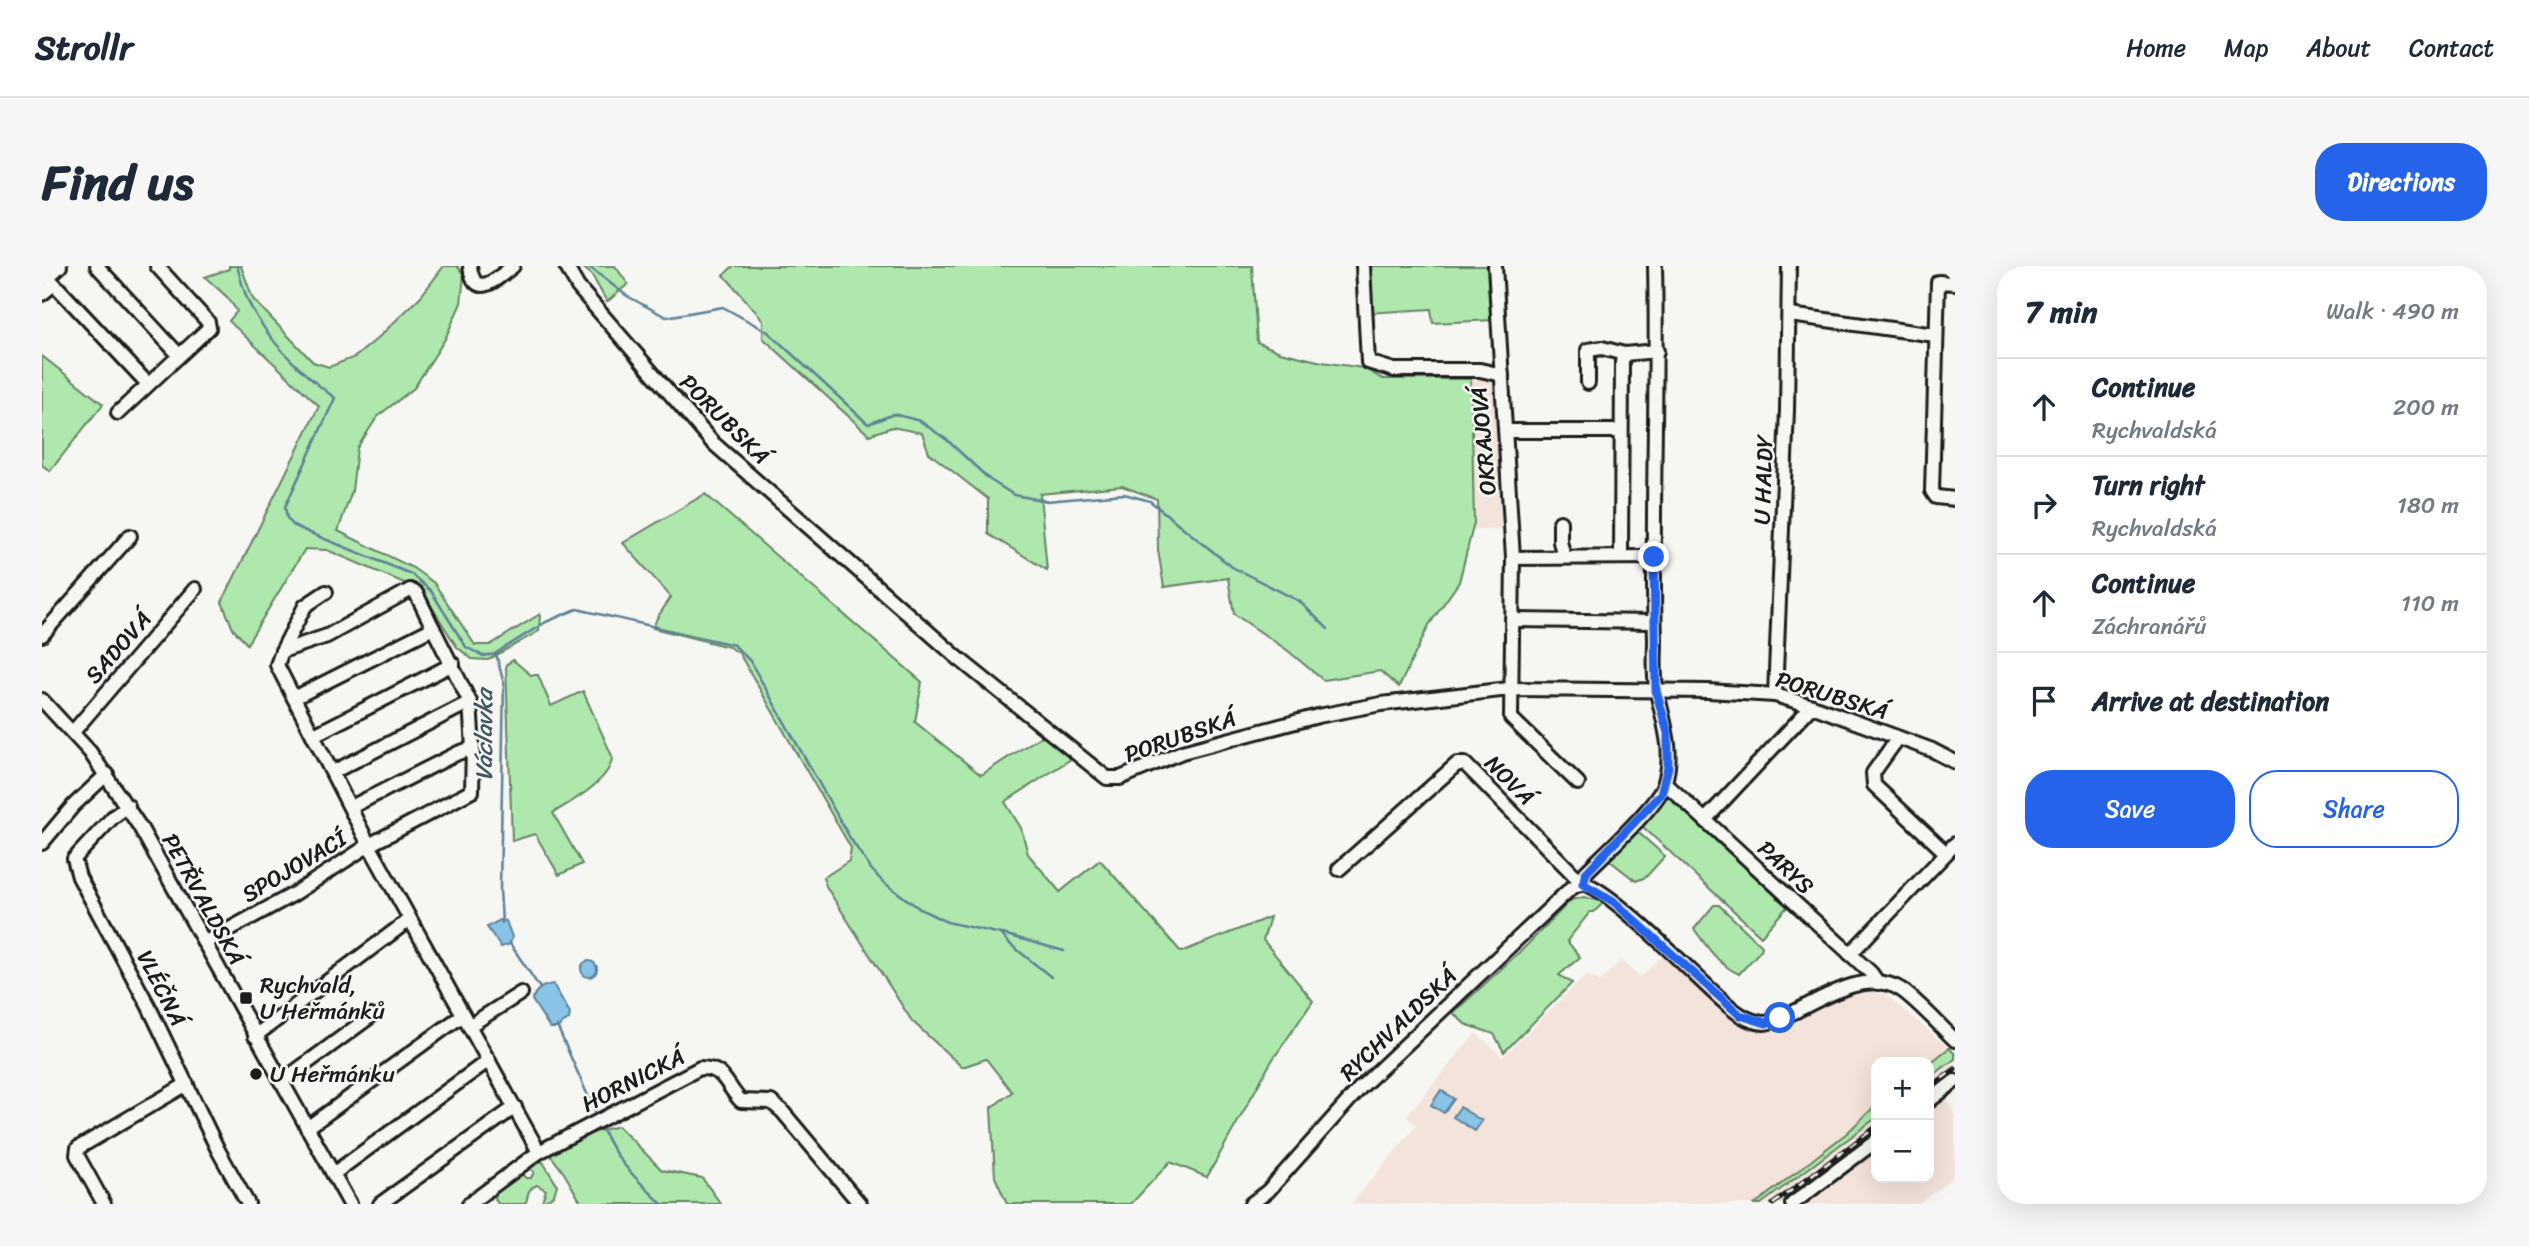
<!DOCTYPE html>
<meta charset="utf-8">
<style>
:root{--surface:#fff;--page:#f6f6f7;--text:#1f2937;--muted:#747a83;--line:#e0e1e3;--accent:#2563eb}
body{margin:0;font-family:Sriracha,sans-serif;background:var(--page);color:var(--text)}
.controls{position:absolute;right:21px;bottom:21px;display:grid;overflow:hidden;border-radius:14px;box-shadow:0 7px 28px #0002}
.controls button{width:63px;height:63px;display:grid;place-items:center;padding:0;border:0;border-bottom:2px solid var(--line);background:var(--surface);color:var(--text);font:35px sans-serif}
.stop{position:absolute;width:21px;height:21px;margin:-16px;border:5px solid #2563eb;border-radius:50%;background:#fff}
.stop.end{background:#2563eb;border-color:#fff;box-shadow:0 2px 7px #0008}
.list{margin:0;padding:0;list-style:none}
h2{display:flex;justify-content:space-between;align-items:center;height:91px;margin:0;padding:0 28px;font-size:30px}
h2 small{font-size:23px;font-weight:400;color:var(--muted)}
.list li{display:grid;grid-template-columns:46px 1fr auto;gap:21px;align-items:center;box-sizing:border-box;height:98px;padding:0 28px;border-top:2px solid var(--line)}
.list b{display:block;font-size:26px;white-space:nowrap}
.list p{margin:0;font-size:23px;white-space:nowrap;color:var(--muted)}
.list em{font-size:23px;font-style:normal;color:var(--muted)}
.actions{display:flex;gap:14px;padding:21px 28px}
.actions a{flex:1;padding:16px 0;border:2px solid var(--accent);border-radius:28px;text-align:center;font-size:24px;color:var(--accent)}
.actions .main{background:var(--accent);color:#fff}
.icon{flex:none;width:38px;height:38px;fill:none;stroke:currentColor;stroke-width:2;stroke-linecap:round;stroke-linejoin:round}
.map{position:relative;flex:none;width:1913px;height:938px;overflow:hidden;border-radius:28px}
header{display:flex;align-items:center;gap:42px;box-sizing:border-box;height:98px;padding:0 35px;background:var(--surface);border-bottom:2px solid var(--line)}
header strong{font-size:33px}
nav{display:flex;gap:38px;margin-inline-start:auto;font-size:24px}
.intro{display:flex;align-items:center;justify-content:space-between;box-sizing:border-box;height:168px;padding:0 42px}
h1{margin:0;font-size:49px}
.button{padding:18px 32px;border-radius:28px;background:var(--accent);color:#fff;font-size:24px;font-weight:700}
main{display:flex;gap:42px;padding:0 42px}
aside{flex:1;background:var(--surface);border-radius:28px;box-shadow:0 7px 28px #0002}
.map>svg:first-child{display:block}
.built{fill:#f4e3db}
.green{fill:#aee8ad;stroke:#658264;stroke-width:2}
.water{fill:#89c3e8;stroke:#5d8096;stroke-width:2}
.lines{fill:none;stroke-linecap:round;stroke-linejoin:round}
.stream{stroke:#5d8096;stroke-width:2.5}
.minor-casing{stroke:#1c1c1c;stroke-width:18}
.minor{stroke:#f6f6f2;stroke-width:12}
.rail-casing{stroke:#1c1c1c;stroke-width:5}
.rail{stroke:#f6f6f2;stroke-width:2.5;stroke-dasharray:8;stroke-linecap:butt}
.route{stroke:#2563eb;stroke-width:9}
.poi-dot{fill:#1c1c1c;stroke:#f6f6f2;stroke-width:2.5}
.labels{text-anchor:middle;stroke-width:5;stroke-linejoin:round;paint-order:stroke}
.street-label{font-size:23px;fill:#1c1c1c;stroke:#f6f6f2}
.poi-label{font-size:23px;fill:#1c1c1c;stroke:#f6f6f2;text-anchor:start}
.water-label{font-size:24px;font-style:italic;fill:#425663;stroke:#f6f6f2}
</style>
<header>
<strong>Strollr</strong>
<nav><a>Home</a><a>Map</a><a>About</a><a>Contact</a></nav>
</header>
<div class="intro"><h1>Find us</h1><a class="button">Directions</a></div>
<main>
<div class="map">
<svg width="1913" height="938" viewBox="0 0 1913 938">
<rect width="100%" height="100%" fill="#f6f6f2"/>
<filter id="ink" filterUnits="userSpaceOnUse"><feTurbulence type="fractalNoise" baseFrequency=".0143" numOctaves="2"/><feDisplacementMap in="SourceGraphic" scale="14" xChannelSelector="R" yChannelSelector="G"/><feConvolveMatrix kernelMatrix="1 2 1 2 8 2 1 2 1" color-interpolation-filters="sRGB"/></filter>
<g filter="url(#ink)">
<g class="built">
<path d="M1449,111L1458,121L1466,263L1433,264L1429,113Z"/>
<path d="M1624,691L1699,759L1728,766L1805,730L1829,726L1843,728L1907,782L1887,798L1834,796V839L1805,867L1713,938H1309L1375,859L1364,850L1434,767L1461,791L1545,708L1558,716L1579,694L1599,711L1617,693Z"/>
<path d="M1913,796V810L1887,829V815Z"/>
<path d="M1904,830L1913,850V910L1876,938H1758L1834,881V912H1887V842Z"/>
<path d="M1834,854V868L1741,938H1722Z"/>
</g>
<g class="green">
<path d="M187,0H199L211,33L271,96L287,101L313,91L337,71L379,30L402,0H415L422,9L419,37L403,73L372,122L336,150L315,182L310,225L296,265L371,302L392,317L433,379H448L498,348L497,365L446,394L430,393L415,381L379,324L285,284L263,283L205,378L191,363L180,336L277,140L187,55L195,45L185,31L163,11L187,3Z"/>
<path d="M539,0H573L586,18L565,36L549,8Z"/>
<path d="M691,0H1210L1215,76L1238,86L1280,96L1321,102L1341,113H1429L1432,257L1417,316L1387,359L1357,421L1338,405L1281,414L1245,384L1192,348L1186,312L1122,321L1116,284L1115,233L1080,220L998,228L1005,304L946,268V233L887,187L880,167L850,161L827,169L721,72V54L682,9Z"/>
<path d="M1324,0H1448L1452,54L1391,57L1389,43L1325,47Z"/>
<path d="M0,90L61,138L8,205L0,199Z"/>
<path d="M663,228L880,416L873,456L939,509L1004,467L1032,491L963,536L979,562L986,588L1018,626L1058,594L1139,686L1228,651L1221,674L1271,735L1229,796L1165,911L1128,896L1089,938H965L953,911L949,842L970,826L944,793L920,801L870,755L785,622L781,612L807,595L809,582L697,387L687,381L611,362L615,352L629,331L581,277Z"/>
<path d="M471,394L489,409H496L509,440L541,425L570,490C571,513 529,536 511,547L540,598L517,609L493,568L470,575L464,399Z"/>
<path d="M1628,530L1633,531L1747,639L1719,670L1601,561L1600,558L1622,533Z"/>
<path d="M1592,566L1598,568L1623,590L1604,611L1594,615L1567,594Z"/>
<path d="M1542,631L1562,636L1552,646H1548L1525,675L1538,691L1517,709L1530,717L1462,786L1452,768L1423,758L1411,747L1484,680L1529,634Z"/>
<path d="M1672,639H1677L1720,680L1719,684L1697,708C1676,699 1665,680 1652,663Z"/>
<path d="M1907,782L1913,788V793L1887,812V798Z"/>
<path d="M1834,839V852L1719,938H1713L1805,867Z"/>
<path d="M576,860L620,904L660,912L679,938H540L522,907L507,887L542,869Z"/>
<path d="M497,895L501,896L515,919L512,929L499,938L504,924L495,919C483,924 488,929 483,938H456L451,929C460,921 469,914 478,907L484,912H489L492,906L486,901Z"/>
</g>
<g class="water">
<path d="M458,654L464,655L470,671L468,678L459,681L445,661Z"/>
<circle cx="547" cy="703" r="8"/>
<path d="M511,718L528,747L527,753L515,762H508L490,734C494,723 500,720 511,718Z"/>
<path d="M1399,824L1412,833L1402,847L1389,839Z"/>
<path d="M1418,841L1440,855L1433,865L1411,851Z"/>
</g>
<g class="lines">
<g class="stream">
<path d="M195,0C199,13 202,29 209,41C229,78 259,107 293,132L243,241L245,252L251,259L268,267L369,308L389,325L424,381L441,390L454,388L462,418L458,623L460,657"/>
<path d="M546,0L585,30L624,51L681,41L726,66L826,158L852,148L878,155L905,174L948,214L972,229L1005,235L1082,228L1108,235L1190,301L1257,335L1286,363"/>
<path d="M454,387L504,356L535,343L692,379L708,395L808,572L829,603L840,615L878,643L905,656L959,668L968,678L1009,711"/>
<path d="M961,668L1022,685"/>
<path d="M467,676L498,722"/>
<path d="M515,760L555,850"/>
<path d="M559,859C572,894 595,913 620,938"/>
</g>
<g class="minor-casing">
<g id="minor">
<path d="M55,0L137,89"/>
<path d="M428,0C432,35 455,13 471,0"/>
<path d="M524,0L536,21L670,176L916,392L1065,512H1078L1140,486L1276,450L1339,438L1467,423L1666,425L1733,429L1770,440L1890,484L1913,496"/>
<path d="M1321,0L1326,96L1352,104H1438L1460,109"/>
<path d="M1453,0L1471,292L1469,452L1536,517"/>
<path d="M0,5L106,118"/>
<path d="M6,11L18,0"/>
<path d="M1913,17L1896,16L1890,225L1894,231L1913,233"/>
<path d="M0,28L12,18"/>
<path d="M1748,49L1893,69"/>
<path d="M1546,117V84L1560,82L1582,88"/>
<path d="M76,147L167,62L166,56L115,0"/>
<path d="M1464,165H1578"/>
<path d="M1518,256V276L1522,290"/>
<path d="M1579,290L1580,96L1582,88L1615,85"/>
<path d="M1471,292L1612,291"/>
<path d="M1470,354L1612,356"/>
<path d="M391,362L374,327L368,324L285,370L240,385L235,399L327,579L497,886"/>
<path d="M0,369L88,270"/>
<path d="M240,385L263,340L284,326"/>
<path d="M1733,429L1745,144L1747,0"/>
<path d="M0,434L48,486L98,561L308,938"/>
<path d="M31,466L153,323"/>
<path d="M272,469L411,398"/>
<path d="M1856,472L1831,507L1832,519L1904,587"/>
<path d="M291,506L428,436"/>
<path d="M1623,517L1829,707L1836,717"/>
<path d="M86,540L71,551L32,593L37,611L107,741L176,884L206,938"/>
<path d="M309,541L416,487L431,482"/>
<path d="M1663,554L1770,440"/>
<path d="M0,577L31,540L65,508"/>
<path d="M1297,603L1415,498H1423L1541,618L1544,606C1562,588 1615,540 1622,519C1633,486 1622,459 1615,426C1611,410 1613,390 1613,373C1609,249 1616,124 1613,0"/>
<path d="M162,677L252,628L327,579L430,525L431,482L428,436L391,362L252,432"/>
<path d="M1808,688L1913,578"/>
<path d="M427,760L479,727"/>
<path d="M213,770L367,654"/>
<path d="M239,816L329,750"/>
<path d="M1887,835L1913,815"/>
<path d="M265,862L421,749"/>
<path d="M291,908L447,794"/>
<path d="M62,938L35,889L36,882L145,818"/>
<path d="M338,938L473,841"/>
<path d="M427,938L497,886L658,802C684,802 683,819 699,835L729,836L740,845L818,938"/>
<path d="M1209,938L1226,925L1318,822L1528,623C1533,620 1537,617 1543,618C1569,624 1655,712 1680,734C1692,745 1705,756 1722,757C1731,757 1743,750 1752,746C1781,732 1825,703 1858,723C1873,732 1899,761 1913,774"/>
<path d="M1750,938L1834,875"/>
</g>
</g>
<use href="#minor" class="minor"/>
<g class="rail-casing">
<g id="rail">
<path d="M1887,822L1913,803"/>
<path d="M1731,938L1834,861"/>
</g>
</g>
<use href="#rail" class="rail"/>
</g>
</g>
<g class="lines" filter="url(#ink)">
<path class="route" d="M1612,291L1614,425L1626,467V501L1619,528L1544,607L1541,618L1571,635L1698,749L1724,757L1738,752"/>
</g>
<g class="poi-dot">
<rect x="197" y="725" width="14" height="14" rx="3.5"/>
<circle cx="214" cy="808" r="7"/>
</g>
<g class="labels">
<g class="street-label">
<text transform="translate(683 153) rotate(45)" y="8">PORUBSKÁ</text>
<text transform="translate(1441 175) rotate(-95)" y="8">OKRAJOVÁ</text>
<text transform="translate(1721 214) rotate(-88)" y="8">U HALDY</text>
<text transform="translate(76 381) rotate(-49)" y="8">SADOVÁ</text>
<text transform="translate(1790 429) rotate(17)" y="8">PORUBSKÁ</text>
<text transform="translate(1138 470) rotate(-19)" y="8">PORUBSKÁ</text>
<text transform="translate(1468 514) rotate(45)" y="8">NOVÁ</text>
<text transform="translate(252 600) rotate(-31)" y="8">SPOJOVACÍ</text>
<text transform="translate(1744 601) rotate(43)" y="8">PARYS</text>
<text transform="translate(162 633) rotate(61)" y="8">PETŘVALDSKÁ</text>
<text transform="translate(120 722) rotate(63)" y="8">VLÉČNÁ</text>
<text transform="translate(1356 758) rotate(-44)" y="8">RYCHVALDSKÁ</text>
<text transform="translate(591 814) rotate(-27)" y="8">HORNICKÁ</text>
</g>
<g class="poi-label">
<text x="218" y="727">Rychvald,<tspan x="218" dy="26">U Heřmánků</tspan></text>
<text x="228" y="816">U Heřmánku</text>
</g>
<g class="water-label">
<text transform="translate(442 469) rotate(-90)" y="8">Václavka</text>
</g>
</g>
</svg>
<div class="controls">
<button>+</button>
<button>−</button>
</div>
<div class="stop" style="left:1738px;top:752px"></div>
<div class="stop end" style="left:1612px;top:291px"></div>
</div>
<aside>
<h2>7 min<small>Walk · 490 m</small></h2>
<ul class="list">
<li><svg class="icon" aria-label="ahead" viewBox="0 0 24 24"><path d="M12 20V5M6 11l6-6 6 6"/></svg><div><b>Continue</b><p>Rychvaldská</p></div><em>200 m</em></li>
<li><svg class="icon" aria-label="right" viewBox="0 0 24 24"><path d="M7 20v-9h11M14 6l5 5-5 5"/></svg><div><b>Turn right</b><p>Rychvaldská</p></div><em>180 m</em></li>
<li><svg class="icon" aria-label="ahead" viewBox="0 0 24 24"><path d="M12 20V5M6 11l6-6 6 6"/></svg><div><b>Continue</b><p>Záchranářů</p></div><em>110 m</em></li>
<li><svg class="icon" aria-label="arrive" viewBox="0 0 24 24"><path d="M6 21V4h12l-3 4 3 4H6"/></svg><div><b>Arrive at destination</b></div></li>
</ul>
<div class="actions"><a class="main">Save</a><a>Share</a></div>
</aside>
</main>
